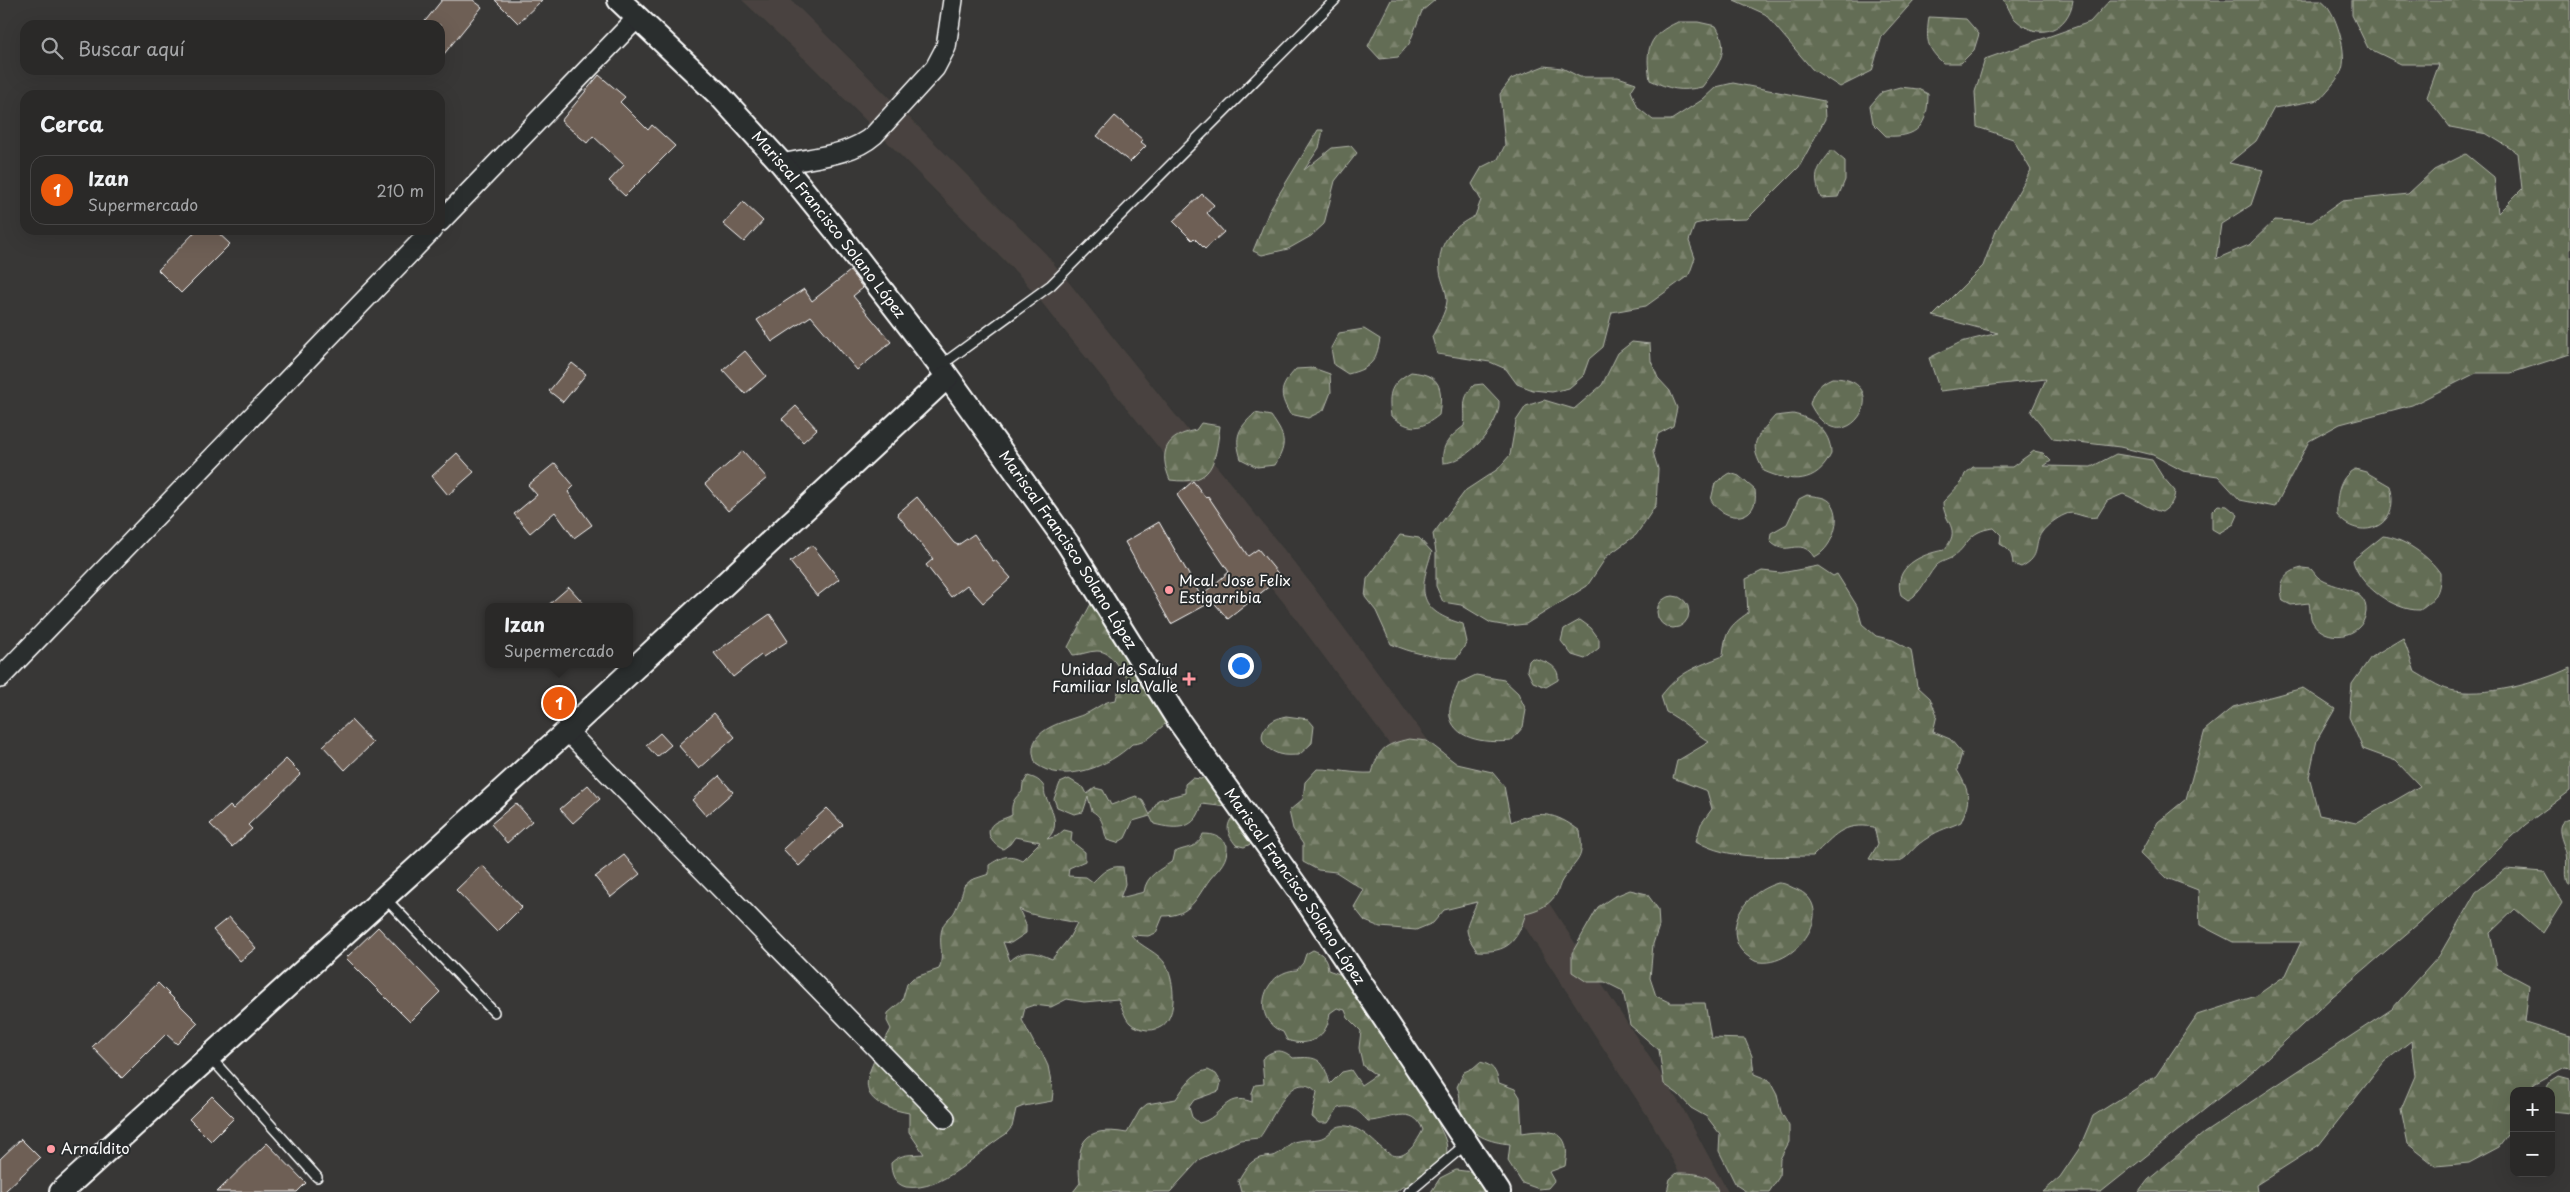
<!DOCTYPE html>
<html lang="es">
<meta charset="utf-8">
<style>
:root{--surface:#2a2928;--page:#323130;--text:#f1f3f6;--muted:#a5a6a8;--line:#464545;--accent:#ea580c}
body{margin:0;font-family:"Playpen Sans",sans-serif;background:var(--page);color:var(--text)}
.controls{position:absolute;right:15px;bottom:15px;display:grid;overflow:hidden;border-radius:10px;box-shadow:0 5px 20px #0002}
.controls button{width:45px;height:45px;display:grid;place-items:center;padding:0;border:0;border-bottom:1px solid var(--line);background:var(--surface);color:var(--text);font:25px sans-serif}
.you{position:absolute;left:1240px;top:665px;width:18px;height:18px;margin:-12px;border:4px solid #fff;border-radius:50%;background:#1a73e8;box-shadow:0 0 0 8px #1a73e833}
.badge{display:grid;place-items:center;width:32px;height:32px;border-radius:50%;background:var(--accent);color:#fff;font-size:16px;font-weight:700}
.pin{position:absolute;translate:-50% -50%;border:2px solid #fff;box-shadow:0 1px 5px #0006}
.popup{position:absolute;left:485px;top:603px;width:148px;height:65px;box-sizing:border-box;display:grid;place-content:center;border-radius:10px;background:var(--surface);filter:drop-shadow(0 1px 4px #0005);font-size:16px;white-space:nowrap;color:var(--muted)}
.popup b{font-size:19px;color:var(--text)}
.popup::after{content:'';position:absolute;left:50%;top:100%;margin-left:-10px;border:10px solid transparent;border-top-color:var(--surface)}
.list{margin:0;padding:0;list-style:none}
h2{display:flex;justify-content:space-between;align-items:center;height:65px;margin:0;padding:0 20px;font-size:21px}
h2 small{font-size:16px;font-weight:400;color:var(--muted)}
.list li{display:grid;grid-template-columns:32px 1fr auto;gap:15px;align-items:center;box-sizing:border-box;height:70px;margin:0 10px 10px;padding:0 10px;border:1px solid var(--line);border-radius:15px}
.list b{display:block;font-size:19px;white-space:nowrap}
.list p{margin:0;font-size:16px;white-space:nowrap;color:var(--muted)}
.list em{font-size:16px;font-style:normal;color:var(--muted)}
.icon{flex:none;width:28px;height:28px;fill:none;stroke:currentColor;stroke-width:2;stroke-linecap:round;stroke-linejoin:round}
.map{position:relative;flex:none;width:2570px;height:1192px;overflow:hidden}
.search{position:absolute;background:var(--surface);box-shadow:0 5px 20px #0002;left:20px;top:20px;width:425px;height:55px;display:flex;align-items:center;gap:12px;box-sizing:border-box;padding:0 18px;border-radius:15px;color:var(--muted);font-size:19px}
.panel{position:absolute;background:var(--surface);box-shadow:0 5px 20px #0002;left:20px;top:90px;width:425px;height:145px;border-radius:15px}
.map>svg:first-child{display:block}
.built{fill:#48433f}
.forest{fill:url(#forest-firs);stroke:#b2b6aa;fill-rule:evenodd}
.building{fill:#6e5e54;stroke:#fff}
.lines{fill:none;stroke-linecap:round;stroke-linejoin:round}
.service-casing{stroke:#fff;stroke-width:12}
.minor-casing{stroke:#fff;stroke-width:22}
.tertiary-casing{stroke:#fff;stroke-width:26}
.service{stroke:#2a2d2e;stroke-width:9}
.minor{stroke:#2a2d2e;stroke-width:19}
.tertiary{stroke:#2a2d2e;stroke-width:22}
.poi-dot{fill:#ff9aa2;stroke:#2a2d2e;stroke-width:2}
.labels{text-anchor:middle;stroke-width:4;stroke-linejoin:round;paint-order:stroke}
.street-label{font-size:15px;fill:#fff;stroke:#2a2d2e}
.poi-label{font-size:15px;fill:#fff;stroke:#2a2d2e;text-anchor:start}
</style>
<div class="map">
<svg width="2570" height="1192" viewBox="0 0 2570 1192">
<defs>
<pattern id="forest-firs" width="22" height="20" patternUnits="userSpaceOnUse" patternTransform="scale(1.25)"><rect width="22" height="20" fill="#646d54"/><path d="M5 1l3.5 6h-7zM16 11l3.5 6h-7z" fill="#7b836e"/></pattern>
</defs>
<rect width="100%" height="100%" fill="#383736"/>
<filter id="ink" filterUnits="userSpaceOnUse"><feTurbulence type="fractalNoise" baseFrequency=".02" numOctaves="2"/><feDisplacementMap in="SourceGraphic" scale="10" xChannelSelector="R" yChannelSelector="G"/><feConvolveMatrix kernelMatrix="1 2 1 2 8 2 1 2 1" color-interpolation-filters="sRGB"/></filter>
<g filter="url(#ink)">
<path class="built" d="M742,0H791L1046,254L1309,581L1545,897L1682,1107L1728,1192H1690L1652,1123L1517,915L1284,603L1022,278L808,62Z"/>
<g class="forest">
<path d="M1391,0H1435L1422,11L1409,44L1398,57L1380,59L1368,46Z"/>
<path d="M1734,0H1914L1882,36L1872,71L1840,87L1812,69L1765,14Z"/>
<path d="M2004,0H2073C2069,30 2039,42 2016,20C2011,16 2008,6 2004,0Z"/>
<path d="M2110,0H2321C2336,9 2349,56 2341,72C2336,82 2326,92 2319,100L2274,108L2256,141L2229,163L2263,170L2251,205L2221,224L2216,259L2249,245L2275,220L2312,222L2342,201L2408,194L2434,170L2466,154L2494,177L2498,213L2522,189L2518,153L2487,134L2450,127L2427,97L2439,64H2401L2368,48L2352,15V0H2570V354L2511,373H2476L2412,405L2340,424L2309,441L2275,507L2240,500L2218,476L2183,471L2153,455L2120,447L2053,439L2031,412L2046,379L1940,391L1929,358L1961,342L1998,333L1933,316L1983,266L1996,231L2031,170L2013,139L1977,127L1975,92L1985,59L2090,22Z"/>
<path d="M1929,17L1966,19L1979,34L1974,50L1961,63H1943C1926,47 1926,40 1929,17Z"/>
<path d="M1678,22H1698L1716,26C1731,51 1718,66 1702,87C1680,92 1670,89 1650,80C1645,49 1648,35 1678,22Z"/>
<path d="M1544,66L1562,68L1580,77H1618L1636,83L1631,91L1638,108L1653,120H1671L1702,100L1716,87L1733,83L1824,101L1825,119L1799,167L1747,219L1713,220L1695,224L1689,241L1695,258L1689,275L1646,306L1612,312L1603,347L1589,359L1583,376L1569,388L1552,392L1533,390L1517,384L1506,369L1490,362L1437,354L1432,337C1437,327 1446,312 1447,301C1447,290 1441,281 1440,271C1437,243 1452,227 1475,216L1481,200L1472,184L1482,167L1498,159L1505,145L1500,94L1511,79Z"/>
<path d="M1900,87L1918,89L1928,94C1928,125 1918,138 1886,136L1873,123L1870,106L1882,92Z"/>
<path d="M1318,130H1323L1319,148L1304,170L1332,148L1351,146L1357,153L1335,181L1324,224L1311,236L1288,249L1262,255L1253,251L1270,209Z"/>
<path d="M1832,150L1845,161V180L1838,197L1821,198C1812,174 1817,169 1832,150Z"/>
<path d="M1364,329L1380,339C1376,362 1371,368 1348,374L1334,365L1331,348L1339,333Z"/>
<path d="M1632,342L1650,344L1651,361L1658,378L1670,391L1677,408L1673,426L1658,434L1653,452L1658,469L1656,505L1636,535L1607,556L1587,586L1526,624L1508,626L1491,623L1461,605L1443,602L1436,586V552L1433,534L1466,490L1498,469L1510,455L1516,421L1526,406L1544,400L1574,409L1602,385L1618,353Z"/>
<path d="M1313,368L1330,374L1331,392L1324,410L1308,418L1290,414C1278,393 1280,387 1296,369Z"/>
<path d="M1411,372C1441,375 1443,387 1439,415C1420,430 1411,431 1391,416C1388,392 1390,384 1411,372Z"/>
<path d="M1832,378C1901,378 1843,471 1810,404C1813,391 1820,383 1832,378Z"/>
<path d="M1483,384L1499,401C1501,425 1467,463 1443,463C1441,444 1450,437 1464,426C1467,408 1459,401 1474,385Z"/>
<path d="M1255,413L1271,416C1285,436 1288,443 1275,465L1257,467L1241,459C1234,436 1238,429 1255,413Z"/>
<path d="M1793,414C1813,418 1831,431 1831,454C1817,484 1791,483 1764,471C1748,443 1755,439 1775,416Z"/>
<path d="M1201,423L1220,426C1215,462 1214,486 1170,480C1158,451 1166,436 1196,430Z"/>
<path d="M2034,451L2043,453L2051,461L2044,466L2091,467L2116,454L2152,460L2162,476L2175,491C2174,501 2171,506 2162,512C2148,509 2137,499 2123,494L2107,501L2097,517C2084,520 2074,509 2064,515C2057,518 2046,526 2042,532C2032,545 2043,556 2021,567L2013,564C2012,553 2009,549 2000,544L2001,535L1994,528C1966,531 1969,547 1951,558C1945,561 1939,562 1935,567C1925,579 1922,593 1908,600L1901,595C1892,567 1921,554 1944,550C1963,528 1943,523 1943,502L1962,482L1965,474L1973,467H2012Z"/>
<path d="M2355,469L2366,472L2390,486C2402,529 2358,542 2337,515C2336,499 2338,477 2355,469Z"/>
<path d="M1730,473L1739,476L1755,490C1760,522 1725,524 1711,500L1715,483Z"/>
<path d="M1807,495C1816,497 1827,496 1832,504C1843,519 1831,551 1814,557C1800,535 1786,559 1770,541L1771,533L1787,524L1799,499Z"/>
<path d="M2218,505L2227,506L2238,515L2234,524L2219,533L2212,529V511Z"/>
<path d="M1400,535L1419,538L1432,552C1418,592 1418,611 1463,624L1467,642L1457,658C1434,658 1412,653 1391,644L1376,611L1365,597L1367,579Z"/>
<path d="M2383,536C2403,538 2429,556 2440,573C2441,591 2435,601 2420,610C2394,611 2358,585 2353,560Z"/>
<path d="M1818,566L1833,576L1837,574L1857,606L1862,624L1876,636L1893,640L1911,650L1917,686L1930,698L1937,715L1933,732L1950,739L1962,753L1957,770C1970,792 1971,799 1961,822C1951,827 1938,830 1929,837C1899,855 1914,868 1869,859L1878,844L1874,827C1842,822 1835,835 1813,856C1775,856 1729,861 1696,841L1701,824L1712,809L1707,791L1673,778L1677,761L1709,742C1694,732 1682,720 1666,712L1661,696C1679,672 1696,667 1723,656C1725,632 1729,626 1748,613L1746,579L1762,571L1781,573Z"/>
<path d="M2302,568L2311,569C2314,572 2316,576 2319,578C2333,589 2368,587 2366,612C2363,639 2324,644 2312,621C2310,617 2310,608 2309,603L2291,605L2283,601C2278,583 2284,572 2302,568Z"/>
<circle cx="1673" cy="612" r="16"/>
<path d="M1093,600L1168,722C1155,731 1148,744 1132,744C1110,766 1064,785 1036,764C1021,729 1063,723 1085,714C1097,709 1103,701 1116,700C1118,689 1120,684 1129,679C1117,671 1114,651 1097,651C1088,651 1082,655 1073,655L1068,647Z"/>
<path d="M1580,620L1591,628L1599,639V648L1585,659L1572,655L1561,641L1564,629Z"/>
<path d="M2403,638L2415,672C2426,678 2438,687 2450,690C2484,698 2538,683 2570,668V791L2525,825L2419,923L2333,996L2254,1070L2101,1192H2043L2060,1177L2079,1149L2093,1116L2156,1076L2197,1015L2256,996L2286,975L2301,942H2233L2200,925L2198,890L2167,878L2141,853L2158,822L2186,799L2205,730L2233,707L2303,688L2335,709L2317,740L2309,777L2319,815L2356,823L2420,786L2396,761L2363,749L2349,717L2352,684L2371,657Z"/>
<path d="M1532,658C1544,661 1560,665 1558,680L1546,687L1533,682L1527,670L1529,661Z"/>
<path d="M1476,675L1504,680L1518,693L1526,710L1523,727L1511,741C1491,743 1456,742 1450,717C1448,706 1455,692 1459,683Z"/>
<path d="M1286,716L1308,719L1314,726L1312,743L1299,755C1293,755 1285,756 1279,754C1251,744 1261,721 1286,716Z"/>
<path d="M1409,739L1427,741L1457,764L1492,772L1504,786L1511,822C1539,810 1555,812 1580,831C1584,860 1579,857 1563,879C1559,884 1559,891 1555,896C1547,907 1537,910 1526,913C1517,942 1508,953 1477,951C1460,927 1468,925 1477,902L1444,910L1433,923L1416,930L1380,927L1365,921L1354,907L1364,890L1336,872L1318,870L1303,862V844L1293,829L1289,811L1303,799L1305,782L1317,769C1336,769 1353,774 1372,773C1379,748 1384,745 1409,739Z"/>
<path d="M1209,774L1228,807L1202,804C1196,830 1177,830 1154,824L1150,816L1133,821L1125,838L1117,843L1107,840C1102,827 1105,819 1092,811L1088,797L1083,812L1074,814L1057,807L1054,799L1060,783L1069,779L1084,788L1087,794L1095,788L1103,790L1111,805L1136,796L1143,801L1150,815L1158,800L1185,793V784L1192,778L1201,779Z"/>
<path d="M1028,776C1034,778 1038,779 1042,784C1045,787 1044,790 1045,795C1051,809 1062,826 1047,839L1057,836L1064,830L1072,832L1071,841L1085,852V861L1069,868L1068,876L1086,877L1093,882C1103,872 1109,865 1123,867L1125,884L1120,898L1144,892C1146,875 1160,870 1173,861L1175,852C1188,846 1198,849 1203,834C1214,834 1220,836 1227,845C1228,861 1220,867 1210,879C1196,898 1191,916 1163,916L1156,933L1148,936L1131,935C1140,947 1159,952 1166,965C1176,984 1180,1032 1147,1030C1141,1029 1134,1027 1130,1023C1124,1017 1122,1006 1118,999L1084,1002L1067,999L1051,1007L1034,1005L1025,1008L1022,1020L1035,1045L1041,1051L1048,1066L1053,1092L1052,1101L1024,1106L1016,1109L1012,1127L1006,1134C977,1152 944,1192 906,1187C894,1184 891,1173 891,1163C901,1153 911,1155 924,1154L909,1132V1113C844,1101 869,1071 891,1029L887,1021L888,1013L902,1001L907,984L913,978L939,969C945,955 937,940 943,926C946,919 952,917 955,911C958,905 963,892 964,886L971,880L989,874V865C1002,857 1008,853 1022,860L1040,842L1015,837L1010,844L1003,849C992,845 982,830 996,822C1001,819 1007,818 1012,815C1011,804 1013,799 1022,792L1023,784ZM1019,909C1032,917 1061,919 1077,923L1069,938L1052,959C1036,952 1024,948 1010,961L1003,942L1011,943L1026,933V925Z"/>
<path d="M1236,813L1253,843L1244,847L1236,845C1226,833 1225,824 1236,813Z"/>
<path d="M2570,818V885H2569C2564,875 2568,864 2566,853C2564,842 2551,823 2570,818Z"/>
<path d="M2506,869L2544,872L2562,903L2543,933L2515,909L2490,933L2497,968L2529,985L2525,1022L2570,1036V1068L2565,1067L2534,1084L2531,1091H2514V1127L2499,1147L2469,1163L2436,1166L2408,1144L2401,1109L2415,1076L2411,1041L2384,1062L2319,1145L2256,1185L2257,1192H2139L2148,1180L2204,1133L2392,1009L2439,956L2476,892Z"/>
<path d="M1778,883C1786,883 1788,886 1796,889C1839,907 1797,967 1759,962C1755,962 1752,959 1749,957C1730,945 1732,920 1746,903C1753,894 1767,886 1778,883Z"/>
<path d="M1630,890L1647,894L1658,909L1659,926L1653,944L1650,978L1656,996L1671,1003H1705L1711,1038L1745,1039L1752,1056L1754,1074L1769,1080L1777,1095L1781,1112L1789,1126V1142L1780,1159L1779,1177L1769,1192H1747L1736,1185L1719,1151L1720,1134L1707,1117L1691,1108L1678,1094L1664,1084L1659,1050L1630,1025L1623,991L1605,982H1587L1572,972V953L1598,907L1613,897Z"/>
<path d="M1313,950C1324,954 1327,959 1328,970L1345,976L1436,1116C1440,1134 1450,1138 1446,1159L1411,1187H1402L1396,1192H1241L1238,1181C1244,1170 1251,1158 1265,1157C1271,1156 1274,1157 1279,1153C1286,1149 1289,1142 1298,1141C1306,1139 1317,1141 1324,1137C1333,1132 1335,1124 1347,1126C1380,1131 1393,1188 1423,1130C1413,1103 1389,1121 1368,1121C1358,1111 1353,1104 1338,1108L1328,1123H1319L1312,1117L1317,1092C1291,1065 1272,1123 1259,1138L1240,1140L1200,1159L1170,1192H1073L1080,1183C1076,1143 1082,1125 1127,1133L1140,1110L1147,1104L1176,1099C1185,1086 1191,1073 1208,1070L1216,1074L1221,1082L1219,1091L1194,1100L1189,1107L1192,1117L1199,1123C1223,1118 1223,1091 1252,1102V1093L1255,1085L1264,1084L1262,1059C1273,1049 1282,1048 1293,1058C1319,1056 1323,1059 1330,1084L1342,1072L1351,1070L1361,1085L1376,1075L1363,1066L1359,1048L1361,1031L1348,1018L1345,1010L1337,1008L1330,1013C1328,1037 1309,1048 1287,1040L1283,1032C1250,1020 1262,971 1297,970L1303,963L1306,954Z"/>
<path d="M1480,1062C1493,1065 1496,1070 1499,1083L1515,1089L1520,1097L1522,1133C1553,1128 1572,1131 1565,1166L1549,1172L1554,1181L1548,1188L1539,1189L1522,1183L1508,1161L1510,1144C1490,1142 1469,1136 1462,1114C1458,1105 1462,1097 1457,1087L1464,1072L1473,1068Z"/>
<path d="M2559,1076L2570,1079V1113L2551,1111V1091H2544L2551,1081Z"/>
<path d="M1456,1170L1473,1172L1492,1192H1431L1440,1178Z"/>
<path d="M1677,1173C1693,1173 1713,1173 1718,1192H1667L1670,1179Z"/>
</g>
<g class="building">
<path d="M442,0H473L482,7L440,59V25H422Z"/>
<path d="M495,0H542L518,23Z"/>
<path d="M599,75L625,97L620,102L648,130L652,125L675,146L625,196L609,181L624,165L593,136L587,143L561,121Z"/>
<path d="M1115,116L1143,140L1141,142L1146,146L1130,162L1097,136Z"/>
<path d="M1202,194L1214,205L1207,213L1224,232L1205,249L1194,238L1192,240L1173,221Z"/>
<path d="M743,202L763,221L744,242L723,224Z"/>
<path d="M197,230H215L230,244L181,293L158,270Z"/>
<path d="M850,271L863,288L853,296L891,342L857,370L811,316L772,342L757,320L804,289L812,301Z"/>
<path d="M745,351L766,376L745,394L723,370Z"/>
<path d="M572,363L586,374L563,402L549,391Z"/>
<path d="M796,406L817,429L803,442L782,419Z"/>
<path d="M743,451L767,478L728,511L705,484Z"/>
<path d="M457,453L474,472L448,495L432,476Z"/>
<path d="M555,463L574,486L568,492L592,525L574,538L555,512L530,533L514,514L537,495L528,485Z"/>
<path d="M1193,481L1206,498L1208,496L1248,556L1258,549L1281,577L1228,619L1205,592L1229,572L1177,495Z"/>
<path d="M917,497L954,543L958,545L974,534L993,561L995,560L1011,578L983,603L967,585L951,597L926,565L933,559L897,514Z"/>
<path d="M1159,522L1206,605L1171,624L1125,542Z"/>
<path d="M812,545L839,579L817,596L790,562Z"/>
<path d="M569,587L587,607H546Z"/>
<path d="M770,614L788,641L763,657L761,655L733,677L714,653Z"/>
<path d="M714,713L735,737L699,769L678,745Z"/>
<path d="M351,720L373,743L345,770L323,746Z"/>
<path d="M660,733L671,745L657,757L646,745Z"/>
<path d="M286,759L301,774L248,825L252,829L232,847L210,824L230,806L233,809Z"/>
<path d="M719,776L733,792L706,816L692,800Z"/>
<path d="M588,785L600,799L573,823L560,809Z"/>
<path d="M516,803L532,821L507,843L491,824Z"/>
<path d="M827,808L843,825L799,866L783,849Z"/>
<path d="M624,855L640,874L611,897L595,877Z"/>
<path d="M482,865L522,907L497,932L456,890Z"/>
<path d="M229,917L256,948L240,961L213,930Z"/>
<path d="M378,927L440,992L410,1022L346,958Z"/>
<path d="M158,983L198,1023L177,1044L166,1034L122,1078L92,1047Z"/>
<path d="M212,1096L234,1118L211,1141L189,1119Z"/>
<path d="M21,1139L40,1158L4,1192H0V1159Z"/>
<path d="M267,1143L306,1183L297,1192H217Z"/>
</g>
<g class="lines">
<g class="service-casing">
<g id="service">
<path d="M940,366L1051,285L1335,0"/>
<path d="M384,897L494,1012"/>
<path d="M210,1057L317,1177"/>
<path d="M1409,1192L1466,1144"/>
</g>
</g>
<g class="minor-casing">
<g id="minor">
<path d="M782,164C813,157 850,156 874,135L935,68L946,47L953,0"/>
<path d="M440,222L638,17"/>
<path d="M0,678L432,230"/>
<path d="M567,731L945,1118"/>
</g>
</g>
<g class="tertiary-casing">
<g id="tertiary">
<path id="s1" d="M619,0L720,96L782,164L837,232L940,366L1068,544L1178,720L1304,897L1499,1192"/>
<path d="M61,1192L567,731L947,377"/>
</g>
</g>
<use href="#service" class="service"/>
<use href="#minor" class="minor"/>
<use href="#tertiary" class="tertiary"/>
</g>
</g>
<g class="poi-dot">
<circle cx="1169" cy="590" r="5"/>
<path d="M1186.5 671.5h5v5h5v5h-5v5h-5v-5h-5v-5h5z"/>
<circle cx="51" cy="1149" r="5"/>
</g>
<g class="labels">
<g class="street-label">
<text dy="5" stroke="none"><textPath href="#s1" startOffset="308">Mariscal Francisco Solano López</textPath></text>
<text dy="5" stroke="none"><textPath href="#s1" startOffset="712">Mariscal Francisco Solano López</textPath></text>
<text dy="5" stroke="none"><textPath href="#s1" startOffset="1118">Mariscal Francisco Solano López</textPath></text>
</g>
<g class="poi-label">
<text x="1179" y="586">Mcal. Jose Felix<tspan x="1179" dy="17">Estigarribia</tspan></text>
<text x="1178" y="675" text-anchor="end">Unidad de Salud<tspan x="1178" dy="17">Familiar Isla Valle</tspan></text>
<text x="61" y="1154">Arnaldito</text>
</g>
</g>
</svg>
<div class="controls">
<button>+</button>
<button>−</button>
</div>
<div class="you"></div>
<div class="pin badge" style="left:559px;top:703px">1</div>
<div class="popup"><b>Izan</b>Supermercado</div>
<div class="search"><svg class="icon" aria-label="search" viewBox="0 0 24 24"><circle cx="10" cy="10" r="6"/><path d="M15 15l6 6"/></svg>Buscar aquí</div>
<section class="panel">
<h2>Cerca<small></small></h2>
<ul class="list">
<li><span class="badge">1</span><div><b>Izan</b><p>Supermercado</p></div><em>210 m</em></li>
</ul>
</section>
</div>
